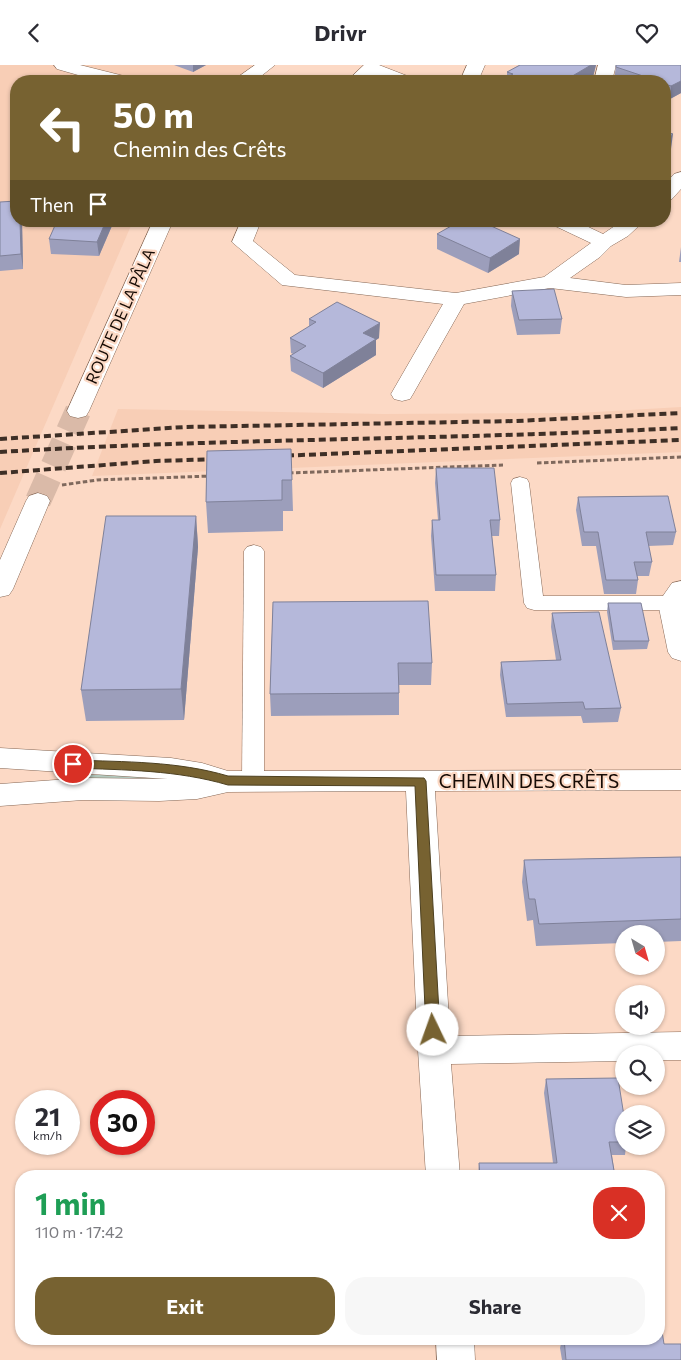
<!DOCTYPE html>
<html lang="en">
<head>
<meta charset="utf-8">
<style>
	:root { --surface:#fff; --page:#f7f7f7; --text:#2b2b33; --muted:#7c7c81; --accent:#776231 }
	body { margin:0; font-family:Commissioner,sans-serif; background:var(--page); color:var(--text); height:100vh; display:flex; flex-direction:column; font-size:19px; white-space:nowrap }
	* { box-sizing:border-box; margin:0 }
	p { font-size:16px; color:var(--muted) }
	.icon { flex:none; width:28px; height:28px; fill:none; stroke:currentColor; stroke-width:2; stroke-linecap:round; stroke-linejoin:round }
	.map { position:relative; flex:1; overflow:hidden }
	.side { position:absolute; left:15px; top:1105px; width:650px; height:175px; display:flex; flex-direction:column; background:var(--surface); border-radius:20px; box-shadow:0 1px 4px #0004 }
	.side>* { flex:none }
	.banner { position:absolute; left:10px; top:10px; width:661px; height:152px; border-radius:20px; box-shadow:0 1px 4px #0004; background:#776231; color:#fff; overflow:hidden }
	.needle { width:32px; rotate:143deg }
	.buttons { position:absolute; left:615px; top:860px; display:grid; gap:10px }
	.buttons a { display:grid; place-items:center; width:50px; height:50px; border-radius:50%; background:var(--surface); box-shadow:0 1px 4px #0004; font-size:25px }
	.speed { position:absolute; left:15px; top:1025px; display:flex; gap:10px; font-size:25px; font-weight:700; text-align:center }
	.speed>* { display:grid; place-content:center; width:65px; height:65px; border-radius:50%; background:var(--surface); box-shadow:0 1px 4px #0004; line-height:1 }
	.speed small { font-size:12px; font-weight:400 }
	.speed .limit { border:8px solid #d22; background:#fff; color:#111 }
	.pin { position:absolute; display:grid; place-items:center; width:42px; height:42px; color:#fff; margin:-21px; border:2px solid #fff; border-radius:50%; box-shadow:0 1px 5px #0007 }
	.me { position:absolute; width:55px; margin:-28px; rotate:357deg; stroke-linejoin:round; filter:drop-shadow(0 0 4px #0008) }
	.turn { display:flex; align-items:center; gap:18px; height:105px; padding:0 20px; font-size:22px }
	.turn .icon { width:65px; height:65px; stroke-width:2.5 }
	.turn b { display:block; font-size:35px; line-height:42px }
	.then { display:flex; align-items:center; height:48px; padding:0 20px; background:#0003; gap:10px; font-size:19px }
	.round { display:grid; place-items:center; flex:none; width:52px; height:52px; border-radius:20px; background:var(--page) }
	.overview { display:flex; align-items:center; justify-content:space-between; height:85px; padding:0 20px }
	h1 { font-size:30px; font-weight:700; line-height:38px; color:#1e9e55 }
	.cta { display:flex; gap:10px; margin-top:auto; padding:10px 20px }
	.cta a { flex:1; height:58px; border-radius:20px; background:var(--accent); color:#fff; font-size:20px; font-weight:700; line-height:58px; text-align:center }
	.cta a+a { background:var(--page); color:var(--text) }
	header { display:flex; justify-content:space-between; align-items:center; height:65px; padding:0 20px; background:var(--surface); font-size:22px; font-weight:700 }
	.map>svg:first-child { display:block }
</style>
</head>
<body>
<header><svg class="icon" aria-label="back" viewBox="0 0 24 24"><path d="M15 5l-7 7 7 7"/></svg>Drivr<svg class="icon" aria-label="heart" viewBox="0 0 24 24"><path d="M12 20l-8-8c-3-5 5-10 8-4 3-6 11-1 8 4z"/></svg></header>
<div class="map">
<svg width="681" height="1295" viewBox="0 0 681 1295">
	<rect width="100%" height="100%" fill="#fcd9c5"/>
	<g fill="#f8ceb6">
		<path d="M0 0H253L235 16H16V156H133L0 464Z"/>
		<path d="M681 342V387L92 411 118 344 383 349 578 348Z"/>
	</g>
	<path fill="#b3c8bd" d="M65 709 205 712 209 715 64 716Z"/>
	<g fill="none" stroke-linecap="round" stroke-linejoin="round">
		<path stroke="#dabaa8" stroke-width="26" stroke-dasharray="26 12" stroke-linecap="butt" d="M38 436 78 346"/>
		<defs>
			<g id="service">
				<path d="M520 412 527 414 529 418 543 531H671L678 533 681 538 678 543 671 545H534L527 543 524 538 511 418 513 414Z"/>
				<path d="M254 480 261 482 264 486V715L261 721 253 723 245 721 242 715 244 486 247 482Z"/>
			</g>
			<g id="minor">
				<path d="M54 0H80L128 12 131 16H99L57 4Z"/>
				<path d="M364 0H379L410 12 413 16H389L373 10 366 16H347Z"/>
				<path d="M467 0H485L478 16H460Z"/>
				<path d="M598 0H616L612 16H594Z"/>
				<path d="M681 107V124L672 134 665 136V119L674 109Z"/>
				<path d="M241 156H261L253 176 295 210 456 228 544 212 591 178 553 160 550 156H576L603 169 622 156H644L628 171 611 181 600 192 570 213 626 220 681 218V230L626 232 550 223 464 239 413 329 410 334 402 336 394 334 391 329 443 239 282 220 232 177Z"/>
				<path d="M681 516V596L672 593 668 587 658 538 672 518Z"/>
				<path d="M0 683 171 693 202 698 228 706 681 705V725L435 726 450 971 681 967V995H656V989H624V996L451 999 460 1111H426L418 985 406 726 228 727 197 734 159 736 83 735 0 741V719L83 713 168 714 0 703Z"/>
				<path d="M436 1274H474L475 1295H437Z"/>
			</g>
			<g id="tertiary">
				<path d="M255 0H275L255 16H235L238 12Z"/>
				<path d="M153 156H173L89 346 86 351 78 353 70 351 67 346Z"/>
				<path d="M38 428 47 431 50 436 13 524 9 530 0 532V495L26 436 29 431Z"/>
			</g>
		</defs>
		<use href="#service" stroke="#866856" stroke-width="1"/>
		<use href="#minor" stroke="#866856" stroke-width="1"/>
		<use href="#tertiary" stroke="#866856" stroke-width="1"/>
		<g stroke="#7f695d" stroke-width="3" stroke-dasharray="4.5 2.5" stroke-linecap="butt">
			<path d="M537 398 681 392"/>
			<path d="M289 408 503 400"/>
			<path d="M62 420 97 415 211 411"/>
		</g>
		<use href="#service" fill="#fff" fill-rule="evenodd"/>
		<use href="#minor" fill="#fff" fill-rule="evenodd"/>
		<use href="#tertiary" fill="#fff" fill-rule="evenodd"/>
		<g stroke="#3e2f26" stroke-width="4" stroke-dasharray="7 4" stroke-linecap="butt">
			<path d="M0 374 185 362 516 356 681 348"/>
			<path d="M0 387C227 373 454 375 681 363"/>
			<path d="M276 391 681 375"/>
			<path d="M0 408 156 396 221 394"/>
		</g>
	</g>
	<g fill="#9c9ebb">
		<path d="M174 0H206L193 7Z"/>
		<path d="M520 0H596L593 12 585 16H500L507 12V7Z"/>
		<path d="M616 0H681V28L670 34 665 33V16H614Z"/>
		<path d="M0 137 16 156H22L23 204 0 206Z"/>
		<path d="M114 156 99 191 51 189 49 174Z"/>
		<path d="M437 169 519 189 488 208 437 184Z"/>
		<path d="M681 182V197H679Z"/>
		<path d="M512 226 562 254 560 269 517 270 511 241Z"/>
		<path d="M309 254 379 273 376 275V290L323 323 291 306 290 291 293 289 291 288 290 273 309 262Z"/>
		<path d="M207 386 292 415 293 446H283V466L208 468 206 437Z"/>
		<path d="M436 403 500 455 499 471H492L496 510 495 526H435L431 471 432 455H438L435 418Z"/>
		<path d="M578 432 676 467 673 480 648 481 652 497 649 511H637L638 515 636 529H604L596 481H582L576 445Z"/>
		<path d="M196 451 198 482 184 655 86 656 81 625Z"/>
		<path d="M273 537 432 598 431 620H399V650L271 651 270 629Z"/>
		<path d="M608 538 649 576 647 584 613 585 607 547Z"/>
		<path d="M552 548 621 643 618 657 583 658 581 651 506 652 500 610 501 597 556 595 551 562Z"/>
		<path d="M681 792V876L656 877V869H624V878L536 881 533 855 527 856 522 817 524 795Z"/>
		<path d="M546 1014 624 1051V1081H626L625 1090H612L615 1111H478L479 1098H553L544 1028Z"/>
		<path d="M562 1274H659L681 1295H562L560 1283Z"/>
	</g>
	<g fill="#7f8199">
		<path d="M193 0H206L193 7Z"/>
		<path d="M591 0H596L593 12 585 16H564Z"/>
		<path d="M681 16V28L670 34 671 21Z"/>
		<path d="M673 69 671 84 665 88V75Z"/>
		<path d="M20 156H22L23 204 21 189Z"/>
		<path d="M106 156H114L99 191 97 177Z"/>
		<path d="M520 174 519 189 488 208 490 193Z"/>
		<path d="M380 258 379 273 376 275V290L323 323V308L363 268Z"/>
		<path d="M196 451 198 482 184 655 181 624Z"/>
	</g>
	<g fill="#b5b8da" stroke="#7f8199">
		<path d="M520 0H591L564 16H500L513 9 507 7Z"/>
		<path d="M616 0H681V16L671 21 665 19V16H658L616 2Z"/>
		<path d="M665 67 673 69 665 75Z"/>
		<path d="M16 136V156H20L21 189 0 191V137Z"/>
		<path d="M57 156H106L97 177 49 174Z"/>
		<path d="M460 156H480L520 174 490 193 437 169Z"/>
		<path d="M554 224 562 254 519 255 512 226Z"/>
		<path d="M337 237 380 258 363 268 376 274 323 308 290 291 306 281 290 273 316 257 309 254Z"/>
		<path d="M291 384 292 415H282V435L206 437 207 386Z"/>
		<path d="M436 403H494L500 455H490L496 510H436L432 455H440Z"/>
		<path d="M668 431 676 467H646L652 497H634L638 515H606L598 467H584L578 432Z"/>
		<path d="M106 451H196L181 624 81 625Z"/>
		<path d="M428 536 432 598H398L399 628 270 629 273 537Z"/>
		<path d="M608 538H641L649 576H614Z"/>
		<path d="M599 547 621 643 585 644 583 637 507 639 501 597 561 595 552 548Z"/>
		<path d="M681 792V854L539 859 535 834H529L524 795Z"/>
		<path d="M618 1013 624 1051V1077H609L615 1111H480L479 1098H557L546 1014Z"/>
		<path d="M662 1266 664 1279H681V1295H566L564 1274H659V1267Z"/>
	</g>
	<path fill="#776231" stroke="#4d4020" d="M73 695C125 697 177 696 228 711L424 713 426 716 440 965 438 969 433 970 428 969 426 965 415 721 228 720C177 705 125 705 73 703L67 699Z"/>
	<g text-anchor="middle" stroke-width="4.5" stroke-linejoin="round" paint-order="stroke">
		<g font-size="16" fill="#160b05" stroke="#fcd9c5">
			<text transform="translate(120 251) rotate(-66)" y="6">ROUTE DE LA PÂLA</text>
		</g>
		<g font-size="19" fill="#160b05" stroke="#fcd9c5">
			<text x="529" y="723">CHEMIN DES CRÊTS</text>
		</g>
	</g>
</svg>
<div class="buttons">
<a><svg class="needle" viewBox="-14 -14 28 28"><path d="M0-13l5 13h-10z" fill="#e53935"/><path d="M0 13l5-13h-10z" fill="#7c7c81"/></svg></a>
<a><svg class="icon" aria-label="sound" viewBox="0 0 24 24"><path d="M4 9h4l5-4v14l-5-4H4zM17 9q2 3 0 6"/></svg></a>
<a><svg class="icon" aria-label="search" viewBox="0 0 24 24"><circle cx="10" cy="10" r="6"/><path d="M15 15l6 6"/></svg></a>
<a><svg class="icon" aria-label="layers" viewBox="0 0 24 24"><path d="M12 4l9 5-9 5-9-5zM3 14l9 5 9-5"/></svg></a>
</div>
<div class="speed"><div>21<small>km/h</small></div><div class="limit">30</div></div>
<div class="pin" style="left:73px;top:699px;background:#d93025"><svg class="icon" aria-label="arrive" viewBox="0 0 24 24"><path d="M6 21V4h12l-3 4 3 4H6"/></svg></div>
<svg class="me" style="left:433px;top:965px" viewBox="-20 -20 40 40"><circle r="19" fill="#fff"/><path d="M0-13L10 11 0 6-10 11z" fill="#776231"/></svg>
<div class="banner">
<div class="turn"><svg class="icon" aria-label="left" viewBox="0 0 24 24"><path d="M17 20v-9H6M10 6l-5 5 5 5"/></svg><div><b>50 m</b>Chemin des Crêts</div></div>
<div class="then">Then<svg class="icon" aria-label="arrive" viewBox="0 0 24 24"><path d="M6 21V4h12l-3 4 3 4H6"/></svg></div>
</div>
<section class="side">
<div class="overview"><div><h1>1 min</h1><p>110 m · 17:42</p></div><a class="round" style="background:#d93025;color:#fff"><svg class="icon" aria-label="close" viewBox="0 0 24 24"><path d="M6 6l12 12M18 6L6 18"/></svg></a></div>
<div class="cta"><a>Exit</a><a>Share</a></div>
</section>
</div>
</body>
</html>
